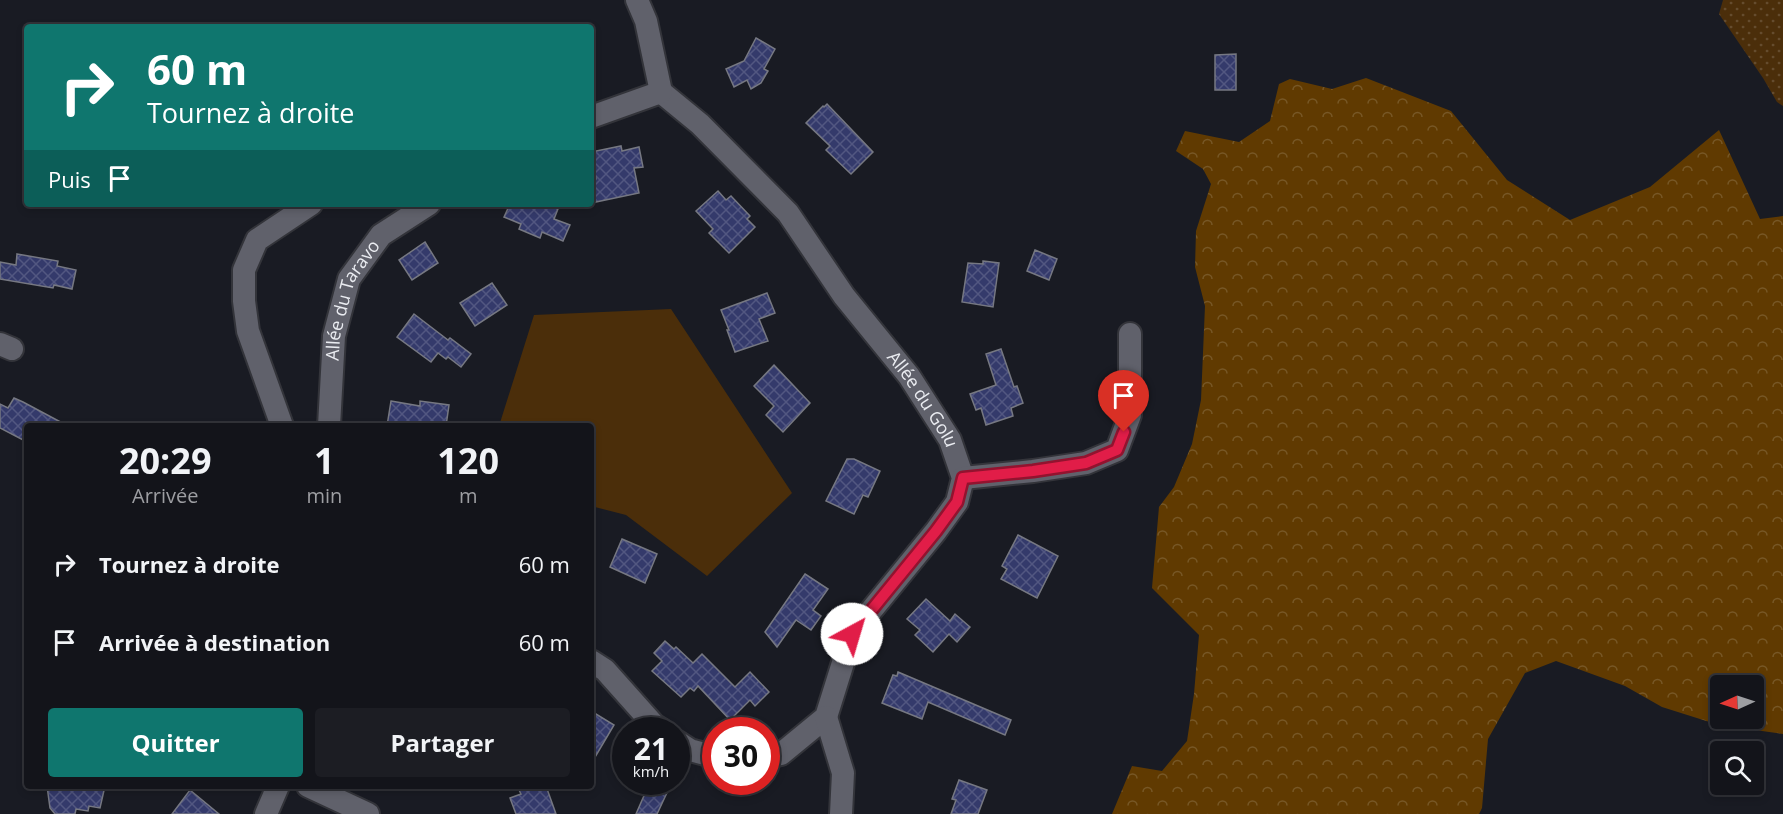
<!DOCTYPE html>
<html lang="fr">
<head>
<meta charset="utf-8">
<style>
	:root { --surface:#13141a; --page:#1c1d23; --text:#f1f3f6; --muted:#9d9ea2; --line:#323339; --accent:#0f766e }
	body { margin:0; font-family:"Open Sans",sans-serif; background:var(--page); color:var(--text); height:100vh; display:flex; flex-direction:column; font-size:22px; white-space:nowrap }
	* { box-sizing:border-box; margin:0 }
	p { font-size:20px; color:var(--muted) }
	.icon { flex:none; width:33px; height:33px; fill:none; stroke:currentColor; stroke-width:2; stroke-linecap:round; stroke-linejoin:round }
	.map { position:relative; flex:1; overflow:hidden }
	.details { position:absolute; left:24px; top:423px; width:570px; height:366px; display:flex; flex-direction:column; background:var(--surface); border-radius:6px; box-shadow:0 3px 9px #0003,0 0 0 2px var(--line) }
	.details>* { flex:none }
	.hud { position:absolute; left:24px; top:24px; width:570px; height:183px; border-radius:6px; box-shadow:0 3px 9px #0003,0 0 0 2px var(--line); background:#0f766e; color:#fff; overflow:hidden }
	.needle { width:39px; rotate:267deg }
	.tools { position:absolute; left:1710px; top:675px; display:grid; gap:12px }
	.tools a { display:grid; place-items:center; width:54px; height:54px; border-radius:6px; background:var(--surface); box-shadow:0 3px 9px #0003,0 0 0 2px var(--line); font-size:30px }
	.speed { position:absolute; left:612px; top:717px; display:flex; gap:12px; font-size:30px; font-weight:700; text-align:center }
	.speed>* { display:grid; place-content:center; width:78px; height:78px; border-radius:50%; background:var(--surface); box-shadow:0 3px 9px #0003,0 0 0 2px var(--line); line-height:1 }
	.speed small { font-size:15px; font-weight:400 }
	.speed .limit { border:9px solid #d22; background:#fff; color:#111 }
	.pin { position:absolute; display:grid; place-items:center; width:51px; height:51px; color:#fff; margin:-62px -26px; border-radius:50% 50% 50% 0; rotate:-45deg; box-shadow:0 0 6px #0007 }
	.pin .icon { rotate:45deg }
	.me { position:absolute; width:66px; margin:-33px; rotate:39deg; stroke-linejoin:round; filter:drop-shadow(0 0 4px #0008) }
	.turn { display:flex; align-items:center; gap:21px; height:126px; padding:0 24px; font-size:27px }
	.turn .icon { width:78px; height:78px; stroke-width:2.5 }
	.turn b { display:block; font-size:42px; line-height:51px }
	.then { display:flex; align-items:center; height:57px; padding:0 24px; background:#0003; gap:12px; font-size:22px }
	.eta { display:flex; justify-content:space-evenly; align-items:center; height:102px; text-align:center }
	.eta b { font-size:36px; font-weight:700; line-height:42px }
	.action { display:flex; gap:12px; margin-top:auto; padding:12px 24px }
	.action a { flex:1; height:69px; border-radius:6px; background:var(--accent); color:#fff; font-size:24px; font-weight:700; line-height:69px; text-align:center }
	.action a+a { background:var(--page); color:var(--text) }
	ul { padding:0; list-style:none }
	li { display:flex; align-items:center; gap:18px; height:78px; padding:0 24px }
	li div { flex:1 }
	li b { display:block; font-size:22px }
	li em { font-style:normal }
	.map>svg:first-child { display:block }
</style>
</head>
<body>
<div class="map">
<svg width="1783" height="814" viewBox="0 0 1783 814">
	<defs>
		<pattern id="grass-dots" width="8" height="8" patternUnits="userSpaceOnUse" patternTransform="scale(1.5)"><rect width="8" height="8" fill="#4b2e0a"/><path d="M2 2h.1M6 6h.1" fill="none" stroke="#654c2e" stroke-width="1.8" stroke-linecap="round"/></pattern>
		<pattern id="forest-crowns" width="20" height="18" patternUnits="userSpaceOnUse" patternTransform="scale(1.5)"><rect width="20" height="18" fill="#603a01"/><path d="M2 6a3 3 0 1 1 6 0M12 15a3 3 0 1 1 6 0" fill="none" stroke="#775726"/></pattern>
		<pattern id="building-cross-hatch" width="8" height="8" patternUnits="userSpaceOnUse" patternTransform="scale(1.5)"><rect width="8" height="8" fill="#343a6b"/><path d="M0 0l8 8M0 8l8-8" fill="none" stroke="#525781"/></pattern>
	</defs>
	<rect width="100%" height="100%" fill="#191b23"/>
	<path fill="url(#grass-dots)" d="M1723 0H1783V106L1777 102 1763 78 1719 14Z"/>
	<path fill="url(#forest-crowns)" fill-rule="evenodd" d="M1366 78 1451 111 1507 180 1570 220 1650 187 1719 130 1760 219 1783 216V734L1719 725 1662 707 1625 686 1556 661 1525 673 1488 739 1482 808 1479 814H1112L1132 766 1162 771 1187 741 1194 694 1199 635 1152 588 1159 507 1174 487 1192 444 1201 400 1205 306 1195 267 1196 231 1211 184 1203 169 1176 151 1185 131 1239 142 1270 121 1279 84 1290 79 1332 89ZM1720 686H1754V718H1720Z"/>
	<path fill="#4b2e0a" d="M671 309 792 493 707 576 626 515 591 506V426H499L534 315Z"/>
	<g fill="url(#building-cross-hatch)" stroke="#767882" stroke-width="1.5">
		<path d="M756 38 775 49 764 69 768 71 761 83 751 89 747 80 734 87 726 69 744 61Z"/>
		<path d="M1236 54V90H1215V55Z"/>
		<path d="M827 104 873 152 851 174 826 150 830 146 806 123 823 106 824 107Z"/>
		<path d="M621 146 622 151 639 147 643 167 634 168 639 193 591 203V180L596 179 591 152Z"/>
		<path d="M718 191 726 200 731 196 750 216 747 219 755 227 729 253 709 233 713 229 696 211Z"/>
		<path d="M510 204H546L558 209 554 219 570 225 563 241 542 232 540 238 519 229 521 224 504 217Z"/>
		<path d="M425 242 438 263 412 280 399 260Z"/>
		<path d="M1035 250 1057 259 1049 280 1027 271Z"/>
		<path d="M17 254 58 261 57 266 76 270 72 289 54 285 53 288 0 279V262L16 265Z"/>
		<path d="M983 261 999 263 993 307 962 302 968 263 983 264Z"/>
		<path d="M492 283 507 305 475 326 460 303Z"/>
		<path d="M767 293 775 313 759 319 768 341 735 352 727 330H729L721 310Z"/>
		<path d="M414 314 448 340 450 338 471 354 461 367 448 357 446 359 438 353 431 362 397 337Z"/>
		<path d="M1001 349 1014 387 1017 386 1023 403 1011 408 1013 416 986 425 981 408 976 410 970 394 996 385 986 354Z"/>
		<path d="M774 365 810 403 783 432 766 415 774 406 754 386Z"/>
		<path d="M14 398 23 402 68 426H27V442L0 428V404L8 408Z"/>
		<path d="M391 401 420 406V401L449 405 446 426H387Z"/>
		<path d="M847 459H854L880 471 868 497 863 495 854 514 826 501Z"/>
		<path d="M1018 535 1058 556 1037 598 1001 579 1007 569 1002 566Z"/>
		<path d="M622 539 657 554 645 583 610 567Z"/>
		<path d="M805 574 828 589 813 610 821 616 811 630 796 620 777 647 765 632Z"/>
		<path d="M926 599 950 621 955 614 970 627 957 642 949 634 933 652 915 635 920 630 907 619Z"/>
		<path d="M665 641 674 649 676 647 693 663 702 654 735 687 750 672 769 692 755 706 750 700 730 720 698 686 694 691 690 688 681 697 652 671 662 661 654 653Z"/>
		<path d="M898 672 1011 720 1005 735 928 702 922 719 882 703 893 675 897 676Z"/>
		<path d="M591 711 614 725 591 764Z"/>
		<path d="M959 780 987 790 978 814H951L956 800 952 799Z"/>
		<path d="M650 782H672L657 814H636Z"/>
		<path d="M47 786H105L100 808 89 806 88 811 76 809 75 814H55L50 808Z"/>
		<path d="M530 786H546L556 814H516L510 798 521 794 519 790Z"/>
		<path d="M190 790 219 814H172Z"/>
	</g>
	<g fill="none" stroke-linecap="round" stroke-linejoin="round">
		<defs>
			<g id="street">
				<path id="s1" d="M661 92 700 124 788 213 844 296 909 376 950 440 963 478 957 502 936 531 852 634 826 717 781 754 766 757"/>
				<path d="M591 117 661 92 646 21 637 0"/>
				<path d="M0 344 12 349"/>
				<path d="M282 426 248 331 244 301V270L257 240 311 204"/>
				<path id="s2" d="M329 426 334 336 349 279 381 235 429 204"/>
				<path d="M963 478 1033 471 1086 463 1117 450 1130 415V334"/>
				<path d="M591 661 605 670 654 725 662 730"/>
				<path d="M826 717 843 773 841 814"/>
				<path d="M676 741 690 750 716 757"/>
				<path d="M308 786 368 814"/>
				<path d="M266 814 278 786"/>
			</g>
		</defs>
		<use href="#street" stroke="#33343a" stroke-width="26"/>
		<use href="#street" stroke="#60616b" stroke-width="22"/>
	</g>
	<g fill="none" stroke-linecap="round" stroke-linejoin="round">
		<defs>
			<path id="route" d="M852 634 936 531 957 502 963 478 1033 471 1086 463 1117 450 1124 432"/>
		</defs>
		<use href="#route" stroke="#92132f" stroke-width="15"/>
		<use href="#route" stroke="#e11d48" stroke-width="10"/>
	</g>
	<g text-anchor="middle" stroke-width="6" stroke-linejoin="round" paint-order="stroke">
		<g font-size="18" fill="#eaecf1" stroke="#191b23">
			<text dy="6" stroke="none"><textPath href="#s2" startOffset="130">Allée du Taravo</textPath></text>
			<text dy="6" stroke="none"><textPath href="#s1" startOffset="406">Allée du Golu</textPath></text>
		</g>
	</g>
</svg>
<div class="tools">
<a><svg class="needle" viewBox="-14 -14 28 28"><path d="M0-13l5 13h-10z" fill="#e53935"/><path d="M0 13l5-13h-10z" fill="#9d9ea2"/></svg></a>
<a><svg class="icon" aria-label="search" viewBox="0 0 24 24"><circle cx="10" cy="10" r="6"/><path d="M15 15l6 6"/></svg></a>
</div>
<div class="speed"><div>21<small>km/h</small></div><div class="limit">30</div></div>
<div class="pin" style="left:1124px;top:432px;background:#d93025"><svg class="icon" aria-label="arrive" viewBox="0 0 24 24"><path d="M6 21V4h12l-3 4 3 4H6"/></svg></div>
<svg class="me" style="left:852px;top:634px" viewBox="-20 -20 40 40"><circle r="19" fill="#fff"/><path d="M0-13L10 11 0 6-10 11z" fill="#e11d48"/></svg>
<div class="hud">
<div class="turn"><svg class="icon" aria-label="right" viewBox="0 0 24 24"><path d="M7 20v-9h11M14 6l5 5-5 5"/></svg><div><b>60 m</b>Tournez à droite</div></div>
<div class="then">Puis<svg class="icon" aria-label="arrive" viewBox="0 0 24 24"><path d="M6 21V4h12l-3 4 3 4H6"/></svg></div>
</div>
<section class="details">
<div class="eta">
<div><b>20:29</b><p>Arrivée</p></div>
<div><b>1</b><p>min</p></div>
<div><b>120</b><p>m</p></div>
</div>
<ul>
<li><svg class="icon" aria-label="right" viewBox="0 0 24 24"><path d="M7 20v-9h11M14 6l5 5-5 5"/></svg><div><b>Tournez à droite</b></div><em>60 m</em></li>
<li><svg class="icon" aria-label="arrive" viewBox="0 0 24 24"><path d="M6 21V4h12l-3 4 3 4H6"/></svg><div><b>Arrivée à destination</b></div><em>60 m</em></li>
</ul>
<div class="action"><a>Quitter</a><a>Partager</a></div>
</section>
</div>
</body>
</html>
